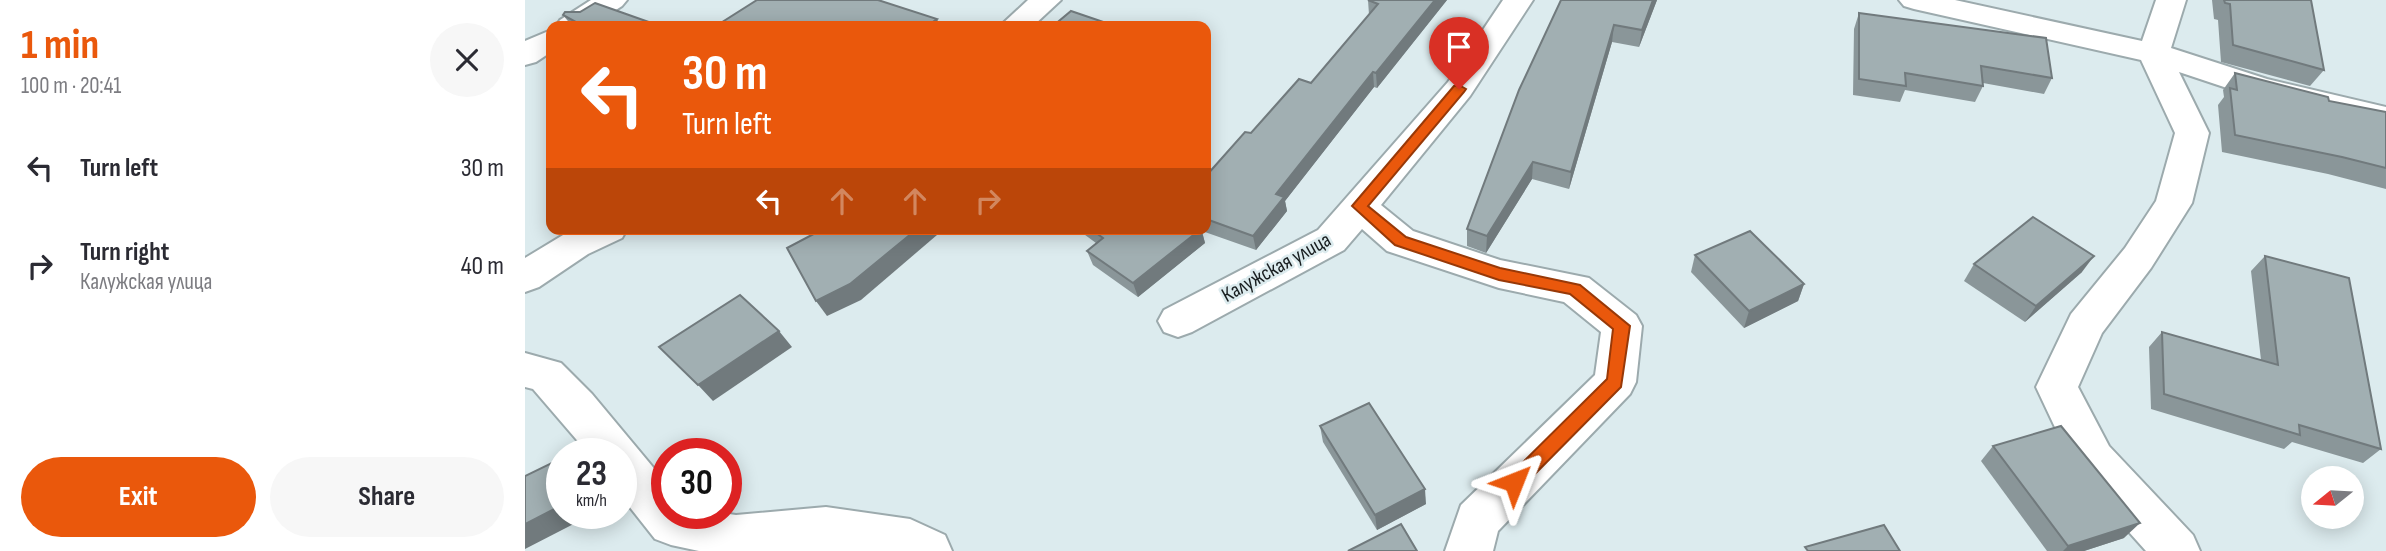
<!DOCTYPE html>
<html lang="en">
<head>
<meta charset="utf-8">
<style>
	:root { --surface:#fff; --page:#f7f7f7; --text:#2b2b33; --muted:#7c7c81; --accent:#ea580c }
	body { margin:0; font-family:"Sofia Sans Condensed",sans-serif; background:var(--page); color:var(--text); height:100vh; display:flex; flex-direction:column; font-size:26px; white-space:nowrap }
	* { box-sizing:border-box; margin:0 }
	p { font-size:23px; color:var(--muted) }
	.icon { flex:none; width:38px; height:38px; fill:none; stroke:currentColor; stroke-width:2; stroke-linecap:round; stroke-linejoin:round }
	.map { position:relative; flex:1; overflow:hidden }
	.sheet { display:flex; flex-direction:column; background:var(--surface); width:525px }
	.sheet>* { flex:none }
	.hud { position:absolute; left:21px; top:21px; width:665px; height:214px; border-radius:14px; box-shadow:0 4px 18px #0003; background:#ea580c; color:#fff; overflow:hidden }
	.needle { width:46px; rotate:252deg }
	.tools { position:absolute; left:1776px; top:466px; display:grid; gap:14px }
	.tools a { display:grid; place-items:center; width:63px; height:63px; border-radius:50%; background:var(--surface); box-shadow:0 4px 18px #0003; font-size:35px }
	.speed { position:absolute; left:21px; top:438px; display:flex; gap:14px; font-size:35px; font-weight:700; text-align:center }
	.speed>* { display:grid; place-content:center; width:91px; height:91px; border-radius:50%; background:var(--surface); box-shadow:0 4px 18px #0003; line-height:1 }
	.speed small { font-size:18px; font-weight:400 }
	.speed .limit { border:10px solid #d22; background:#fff; color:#111 }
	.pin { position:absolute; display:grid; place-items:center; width:60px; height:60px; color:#fff; margin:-72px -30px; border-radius:50% 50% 50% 0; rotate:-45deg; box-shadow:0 0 7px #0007 }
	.pin .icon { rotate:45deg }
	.me { position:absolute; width:77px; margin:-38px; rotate:45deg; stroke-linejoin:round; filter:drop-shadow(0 0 5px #0008) }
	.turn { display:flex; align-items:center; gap:24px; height:147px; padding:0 21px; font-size:32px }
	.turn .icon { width:91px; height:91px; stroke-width:2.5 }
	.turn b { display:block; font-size:49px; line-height:60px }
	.lanes { display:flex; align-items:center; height:66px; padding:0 21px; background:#0003; justify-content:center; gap:35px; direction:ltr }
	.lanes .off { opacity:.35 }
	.round { display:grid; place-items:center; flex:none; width:74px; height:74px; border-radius:37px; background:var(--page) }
	.overview { display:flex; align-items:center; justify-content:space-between; height:119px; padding:0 21px }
	h1 { font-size:42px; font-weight:700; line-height:52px; color:var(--accent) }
	.cta { display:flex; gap:14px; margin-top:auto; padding:14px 21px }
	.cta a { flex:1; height:80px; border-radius:42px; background:var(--accent); color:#fff; font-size:28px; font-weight:700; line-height:80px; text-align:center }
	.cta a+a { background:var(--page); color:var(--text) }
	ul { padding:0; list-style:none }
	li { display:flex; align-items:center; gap:21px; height:98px; padding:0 21px }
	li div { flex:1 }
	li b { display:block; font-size:26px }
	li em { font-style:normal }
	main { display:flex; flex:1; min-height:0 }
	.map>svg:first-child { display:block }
</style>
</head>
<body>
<main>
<section class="sheet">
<div class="overview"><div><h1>1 min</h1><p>100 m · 20:41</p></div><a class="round"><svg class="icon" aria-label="close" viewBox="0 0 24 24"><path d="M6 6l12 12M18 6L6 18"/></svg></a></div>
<ul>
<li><svg class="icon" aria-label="left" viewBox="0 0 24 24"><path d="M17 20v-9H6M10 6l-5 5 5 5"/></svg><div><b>Turn left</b></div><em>30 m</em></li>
<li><svg class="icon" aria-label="right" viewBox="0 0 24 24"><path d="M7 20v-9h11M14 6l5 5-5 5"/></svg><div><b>Turn right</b><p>Калужская улица</p></div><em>40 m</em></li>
</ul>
<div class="cta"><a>Exit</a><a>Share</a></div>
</section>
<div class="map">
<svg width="1861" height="551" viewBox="0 0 1861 551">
	<rect width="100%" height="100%" fill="#dcebee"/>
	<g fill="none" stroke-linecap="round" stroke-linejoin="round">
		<defs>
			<g id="minor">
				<path d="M66 0H102L97 6 66 26H31L35 20Z"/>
				<path d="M503 0H536L508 26H475Z"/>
				<path d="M978 0H1008L945 96 856 205 888 231 975 260 1064 278 1111 315 1117 326 1111 382 1105 394 973 531 968 551H920L936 505 1070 375 1076 332 1039 302 974 288 862 251 837 229 819 250 667 332 653 337 639 332 633 321 639 310 793 230 923 82Z"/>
				<path d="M1374 0H1430L1617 41 1631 0H1661L1646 48 1742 79 1861 107V129L1723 95 1654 72 1684 133 1667 203 1626 268 1577 333 1553 387 1584 446 1668 535 1675 551H1621L1552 474 1511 387 1546 314 1600 248 1631 201 1650 133 1616 60 1389 9 1379 6Z"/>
				<path d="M26 30V52L11 62 0 65V41Z"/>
				<path d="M48 229H102L97 238 63 254 14 287 0 292V258Z"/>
				<path d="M0 353 36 363 67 394 142 484V513H197L211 515 301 507 385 519 420 535 427 551H174L146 545 130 539 96 496V453H63L8 389 0 387Z"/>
			</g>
		</defs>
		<use href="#minor" stroke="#9caaad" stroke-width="4"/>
		<use href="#minor" fill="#fff" fill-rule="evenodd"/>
	</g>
	<g fill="#8a9699">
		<path d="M843 0H922L852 88 849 87 760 201 762 211 731 250 677 231 680 243 613 297 568 265 562 251 571 243 552 229H681V176L726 133 786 83 844 15Z"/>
		<path d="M1036 0H1132L1114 47 1087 42 1044 189 1007 179 961 253 942 246V229Z"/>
		<path d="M1687 0H1786L1799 70 1785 86 1696 62 1693 20 1689 19Z"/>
		<path d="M1334 13 1527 78 1519 94 1458 83V86L1450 102 1380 90 1375 102 1328 95 1329 29Z"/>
		<path d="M38 15 135 26H47Z"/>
		<path d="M1710 73 1804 101 1861 112V189L1803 174 1697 152 1693 105 1699 97 1698 90Z"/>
		<path d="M1170 255 1279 284 1273 301 1219 328 1166 272Z"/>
		<path d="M1740 256 1856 449 1838 463 1767 442 1759 449 1626 409 1624 347 1637 332 1736 360 1726 271Z"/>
		<path d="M1449 264 1557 272 1500 322 1439 281Z"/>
		<path d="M795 426 901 504 852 530 798 442Z"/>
		<path d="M1468 446 1599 538 1559 551H1522L1456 461Z"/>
	</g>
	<g fill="#717a7d">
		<path d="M910 0H922L852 88 851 73Z"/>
		<path d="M1128 0H1132L1114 47 1117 30Z"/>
		<path d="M412 19 415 26H402Z"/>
		<path d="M1089 25 1087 42 1044 189 1046 172Z"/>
		<path d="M848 72 849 87 760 201 762 211 731 250 728 236 751 194Z"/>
		<path d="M1008 162 1007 179 961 253 962 236Z"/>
		<path d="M392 229H419L336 300 302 316 291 301Z"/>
		<path d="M676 229 680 243 613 297 608 283Z"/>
		<path d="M1569 256 1557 272 1500 322 1511 306Z"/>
		<path d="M1279 284 1273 301 1219 328 1224 311Z"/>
		<path d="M254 331 267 347 188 401 173 385Z"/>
		<path d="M900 489 901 504 852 530 850 515Z"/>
		<path d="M37 505V513H70L0 549V524Z"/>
		<path d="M1615 523 1599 538 1559 551H1538L1543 546Z"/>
	</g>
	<g fill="#a1afb2" stroke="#717a7d" stroke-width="2">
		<path d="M232 0H353L412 19 402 26H191Z"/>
		<path d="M843 0H910L851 73 848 72 751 194 759 197 728 236 681 219V176L720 132 726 133 774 79 786 83 853 4Z"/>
		<path d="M1036 0H1128L1117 30 1089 25 1046 172 1008 162 962 236 942 229 994 90Z"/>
		<path d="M1699 0H1786L1799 70 1708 45 1705 4 1700 3Z"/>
		<path d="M70 3 135 26H58L38 15 40 12H55Z"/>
		<path d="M546 11 590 26H528Z"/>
		<path d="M1334 13 1521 38 1527 78 1456 66 1458 86 1380 73 1381 86 1334 79Z"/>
		<path d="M1710 73 1803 97 1804 101 1861 112V168L1817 157 1710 135 1705 88 1712 90Z"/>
		<path d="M1508 217 1569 256 1511 306 1449 264Z"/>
		<path d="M298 229H392L325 284 291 301 262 248Z"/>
		<path d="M566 229H676L608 283 562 251 578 238Z"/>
		<path d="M1225 231 1279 284 1224 311 1170 255Z"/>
		<path d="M1740 256 1824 278 1856 449 1774 425 1775 435 1639 394 1637 332 1753 365Z"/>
		<path d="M215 295 254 331 173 385 134 347Z"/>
		<path d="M844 403 900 489 850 515 795 426Z"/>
		<path d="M1536 426 1615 523 1543 546 1468 446Z"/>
		<path d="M60 447 62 453H47Z"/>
		<path d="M37 458V505L0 524V476Z"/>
		<path d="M876 524 892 551H823Z"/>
		<path d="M1359 525 1375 551H1283L1280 547Z"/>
	</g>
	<path fill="#ea580c" stroke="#983908" stroke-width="2" d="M934 85 941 89 939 92 843 206 881 237 975 268 1055 285 1105 326 1096 387 996 488 989 491 983 488 980 482 983 477 1082 379 1088 329 1045 294 974 280 870 245 827 206 929 86Z"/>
	<g text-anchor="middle" stroke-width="5" stroke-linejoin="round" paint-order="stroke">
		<g font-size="21" fill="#181d1f" stroke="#dcebee">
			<text transform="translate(751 267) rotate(-29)" y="7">Калужская улица</text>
		</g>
	</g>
</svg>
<div class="tools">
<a><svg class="needle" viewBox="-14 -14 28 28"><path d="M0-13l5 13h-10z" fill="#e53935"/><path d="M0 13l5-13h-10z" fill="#7c7c81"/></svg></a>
</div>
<div class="speed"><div>23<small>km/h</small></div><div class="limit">30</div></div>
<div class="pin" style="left:934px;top:89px;background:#d93025"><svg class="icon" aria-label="arrive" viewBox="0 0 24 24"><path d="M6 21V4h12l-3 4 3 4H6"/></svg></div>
<svg class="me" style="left:989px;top:482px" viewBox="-20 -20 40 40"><path d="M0-17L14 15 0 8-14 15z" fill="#ea580c" stroke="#fff" stroke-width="4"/></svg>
<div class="hud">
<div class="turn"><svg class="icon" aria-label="left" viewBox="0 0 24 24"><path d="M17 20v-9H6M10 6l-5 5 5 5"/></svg><div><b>30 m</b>Turn left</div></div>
<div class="lanes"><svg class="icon" aria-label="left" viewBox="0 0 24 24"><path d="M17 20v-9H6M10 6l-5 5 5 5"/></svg><svg class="icon off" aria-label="ahead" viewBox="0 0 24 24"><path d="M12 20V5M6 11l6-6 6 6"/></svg><svg class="icon off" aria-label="ahead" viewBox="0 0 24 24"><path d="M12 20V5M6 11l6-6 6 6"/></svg><svg class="icon off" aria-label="right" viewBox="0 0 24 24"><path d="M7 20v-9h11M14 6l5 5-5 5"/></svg></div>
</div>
</div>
</main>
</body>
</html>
